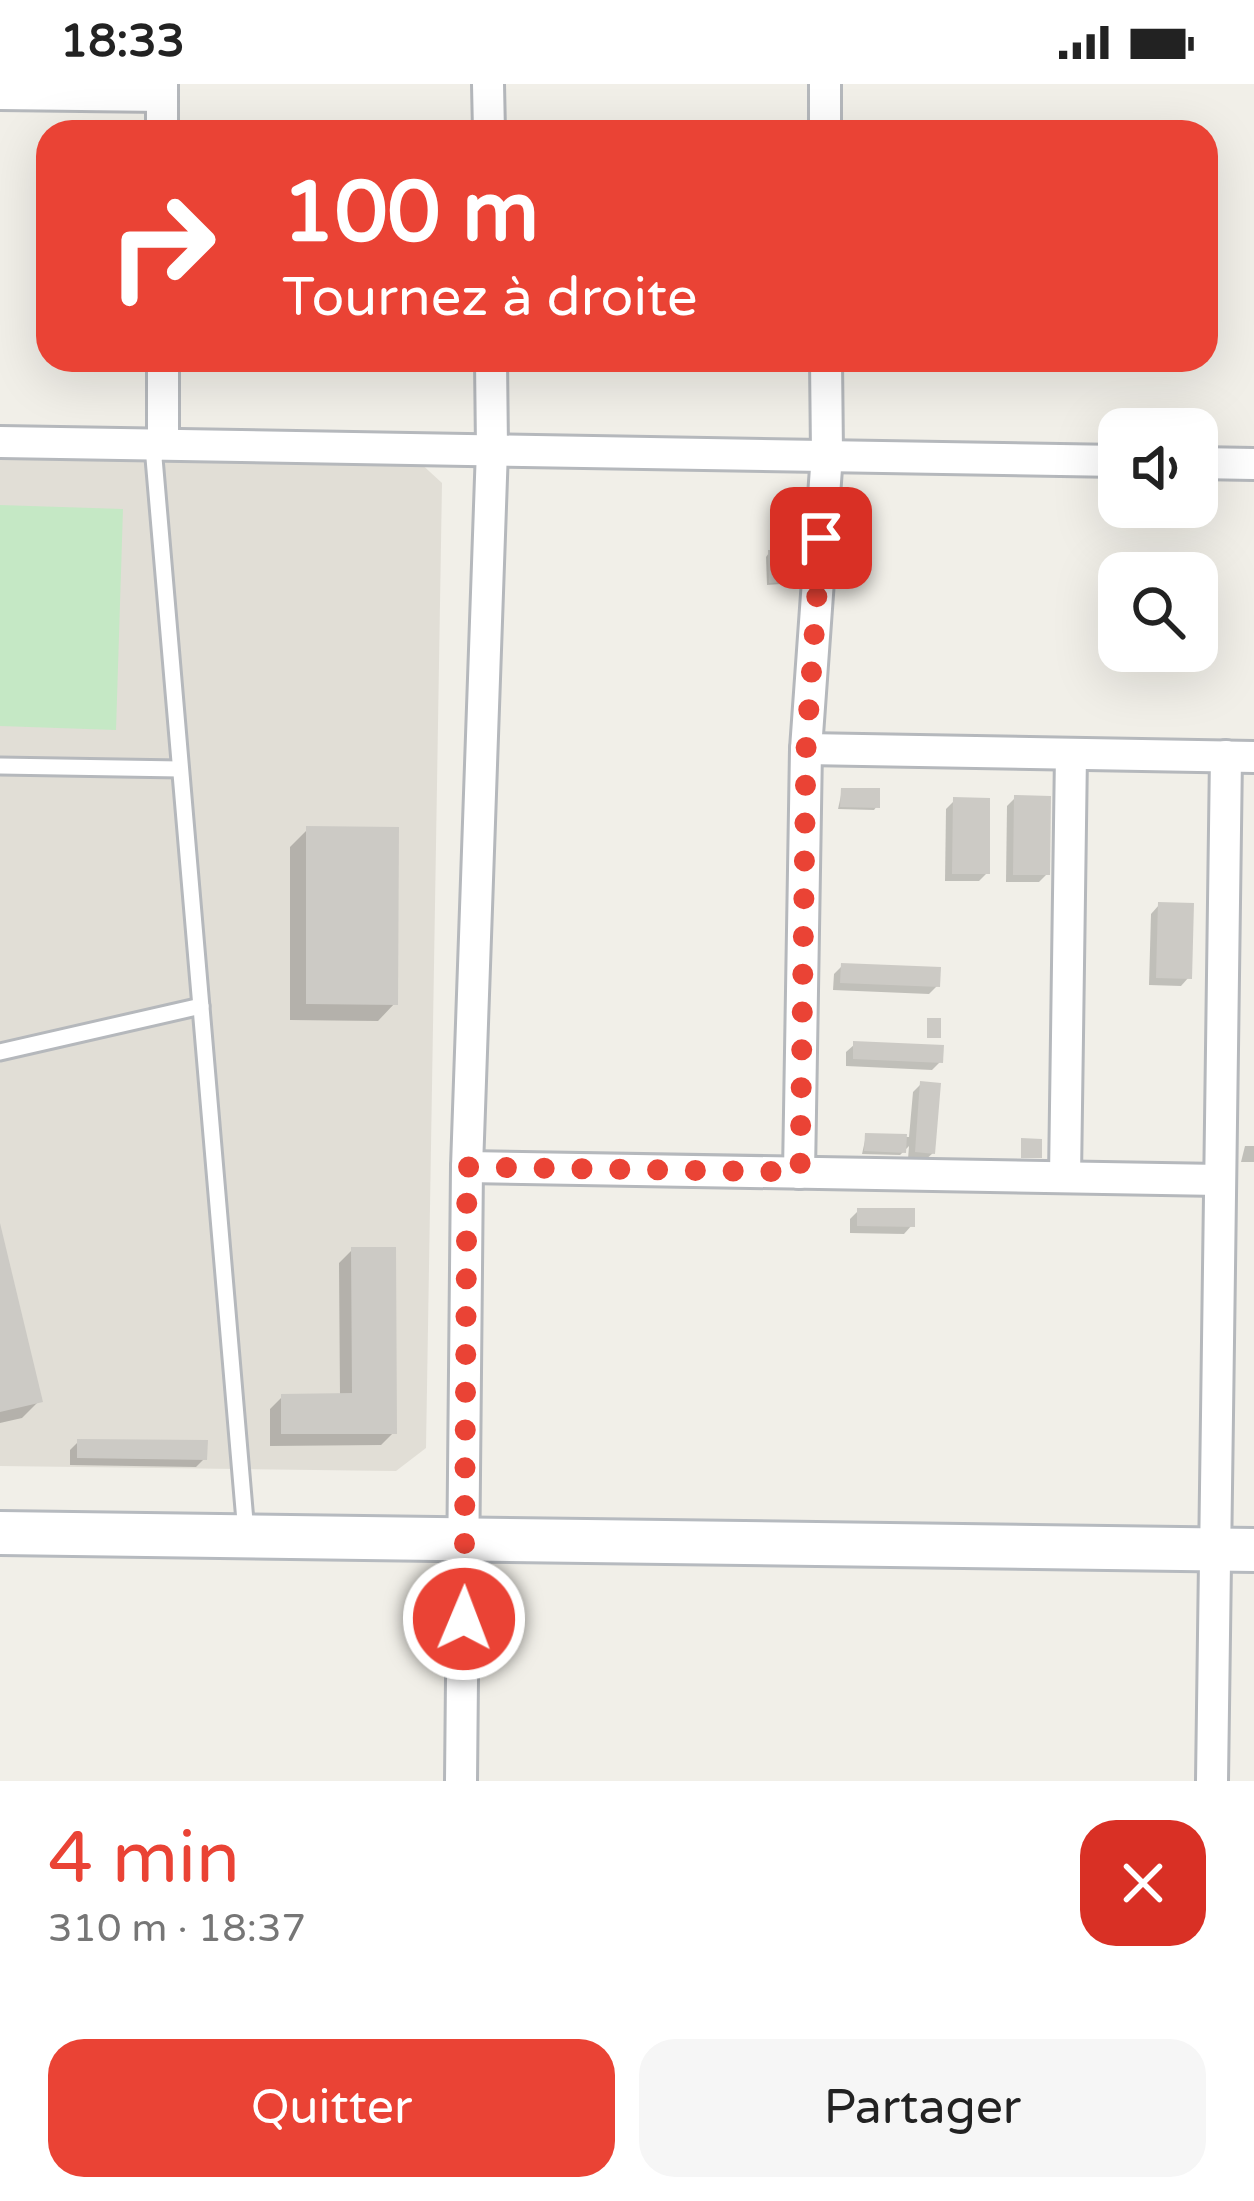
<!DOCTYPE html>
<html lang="fr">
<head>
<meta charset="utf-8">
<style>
	:root { --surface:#fff; --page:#f6f6f6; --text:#222; --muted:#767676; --accent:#ea4335 }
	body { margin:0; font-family:"Varela Round",sans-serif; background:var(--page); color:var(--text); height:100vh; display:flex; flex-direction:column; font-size:45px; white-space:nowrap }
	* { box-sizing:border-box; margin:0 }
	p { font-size:39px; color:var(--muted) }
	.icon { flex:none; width:66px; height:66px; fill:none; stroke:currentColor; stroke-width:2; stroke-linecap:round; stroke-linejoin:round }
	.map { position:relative; height:1697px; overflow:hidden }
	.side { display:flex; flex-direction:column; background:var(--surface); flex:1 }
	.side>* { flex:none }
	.guide { position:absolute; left:36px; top:36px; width:1182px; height:252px; border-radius:36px; box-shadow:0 12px 48px #0002; background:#ea4335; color:#fff; overflow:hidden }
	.fabs { position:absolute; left:1098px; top:324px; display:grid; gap:24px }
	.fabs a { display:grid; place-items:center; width:120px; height:120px; border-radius:24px; background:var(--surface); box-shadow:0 12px 48px #0002; font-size:60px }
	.pin { position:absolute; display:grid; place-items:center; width:102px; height:102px; color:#fff; margin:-51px; border-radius:24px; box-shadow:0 6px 18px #0006 }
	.me { position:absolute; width:132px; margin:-66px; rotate:1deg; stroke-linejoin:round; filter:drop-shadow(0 0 9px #0008) }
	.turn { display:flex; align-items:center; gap:42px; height:252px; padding:0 48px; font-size:54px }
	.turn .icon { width:156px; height:156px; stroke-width:2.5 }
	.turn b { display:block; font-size:84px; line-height:102px }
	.round { display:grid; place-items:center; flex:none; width:126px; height:126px; border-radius:36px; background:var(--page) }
	.head { display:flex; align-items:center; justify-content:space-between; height:204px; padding:0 48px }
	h1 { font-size:72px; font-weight:600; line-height:90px; color:var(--accent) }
	.primary-button { display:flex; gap:24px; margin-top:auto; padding:24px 48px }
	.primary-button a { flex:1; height:138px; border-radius:36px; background:var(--accent); color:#fff; font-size:48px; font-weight:600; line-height:138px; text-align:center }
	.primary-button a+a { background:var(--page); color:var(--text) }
	.status { display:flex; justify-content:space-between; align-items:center; height:84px; padding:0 60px; background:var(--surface); direction:ltr }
	.status svg { height:33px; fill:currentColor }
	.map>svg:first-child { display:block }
</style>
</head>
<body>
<div class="status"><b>18:33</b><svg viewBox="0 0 49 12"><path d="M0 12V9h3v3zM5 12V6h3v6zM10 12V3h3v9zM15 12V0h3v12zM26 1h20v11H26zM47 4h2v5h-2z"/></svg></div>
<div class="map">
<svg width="1254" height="1697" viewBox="0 0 1254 1697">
	<rect width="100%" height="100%" fill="#f1efe8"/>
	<path fill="#e1ded6" d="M0 372 417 376 442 399 426 1364 396 1387 0 1382Z"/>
	<path fill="#c5e8c5" d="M0 421 123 425 116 646 0 642Z"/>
	<g fill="#0003">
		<path d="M769 469 784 497 781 500 767 501 766 473Z"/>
		<path d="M842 707 877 722 874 726 838 725Z"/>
		<path d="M1015 714 1047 790 1039 798H1006L1007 722Z"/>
		<path d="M955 716 987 789 979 797H945L946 725Z"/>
		<path d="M308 745 395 919 378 937 290 936V763Z"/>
		<path d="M1159 821 1189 893 1181 902 1149 901 1151 830Z"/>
		<path d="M842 882 937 902 929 910 833 906 834 890Z"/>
		<path d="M855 960 940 978 932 986 846 982V968Z"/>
		<path d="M921 1000 933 1069 924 1077 908 1075 909 1062 900 1071 862 1070 866 1052 909 1053 913 1008Z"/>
		<path d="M1245 1062H1254V1078H1241Z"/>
		<path d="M858 1127 912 1141 904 1150 850 1149V1135Z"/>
		<path d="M0 1144 39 1317 22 1334 0 1339Z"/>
		<path d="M352 1166 394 1348 381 1361 270 1362V1325L282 1313 340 1312 339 1179Z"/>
		<path d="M78 1358 204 1375 196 1383 70 1381V1366Z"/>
	</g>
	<g fill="#cccac5">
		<path d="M768 466H786L787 498 769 499Z"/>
		<path d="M841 704H880V724L840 723Z"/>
		<path d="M1014 711 1051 712 1050 791H1013Z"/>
		<path d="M953 713 990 714V790H952Z"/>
		<path d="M306 742 399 743 398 921 306 920Z"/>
		<path d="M1158 818 1194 819 1192 895 1156 894Z"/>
		<path d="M841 879 941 883 940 903 840 899Z"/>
		<rect x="927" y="934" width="14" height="20"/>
		<path d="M853 957 944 961 943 979 853 975Z"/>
		<path d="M920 997 941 999 935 1070 915 1068Z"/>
		<path d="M865 1049 907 1050 906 1069 864 1067Z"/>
		<path d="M1021 1054 1042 1055V1074H1021Z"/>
		<path d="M857 1124H915V1143L857 1142Z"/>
		<path d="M0 1139 43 1318 0 1328Z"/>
		<path d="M351 1163H396L397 1350H281V1310L352 1309Z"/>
		<path d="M77 1355 208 1356 207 1376 77 1374Z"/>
	</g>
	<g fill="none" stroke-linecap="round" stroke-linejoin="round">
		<defs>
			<g id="lane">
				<path d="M163 360 154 374 246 1449"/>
				<path d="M0 682 180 685"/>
				<path d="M0 968 201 922"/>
			</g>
			<g id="street">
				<path d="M162 0V48"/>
				<path d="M488 0 489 48"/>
				<path d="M825 0V48"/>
				<path d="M0 10 162 12"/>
				<path d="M163 276V360"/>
				<path d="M0 358 1119 377"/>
				<path d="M1197 379 1254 380"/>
				<path d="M806 665 1254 673"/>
				<path d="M467 1083 1220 1096"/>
				<path d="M799 1089 806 665 827 370 826 276"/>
				<path d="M1065 1093 1071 670"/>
				<path d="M461 1697 467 1083 492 365 491 276"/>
				<path d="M1212 1697 1226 672"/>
			</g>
			<path id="secondary" d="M0 1449 1254 1466"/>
		</defs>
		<use href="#lane" stroke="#b5b8bc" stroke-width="21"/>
		<use href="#street" stroke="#b5b8bc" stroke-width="36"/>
		<use href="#secondary" stroke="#b6babf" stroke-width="48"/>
		<use href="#lane" stroke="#fff" stroke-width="15"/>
		<use href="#street" stroke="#fff" stroke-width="30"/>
		<use href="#secondary" stroke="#fff" stroke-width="42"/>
	</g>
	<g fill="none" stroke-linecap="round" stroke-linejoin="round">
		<path stroke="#ea4335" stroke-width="21" stroke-dasharray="0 37.8" d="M464 1535 467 1083 800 1088 806 665 821 454"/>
	</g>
</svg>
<div class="fabs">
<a><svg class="icon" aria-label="sound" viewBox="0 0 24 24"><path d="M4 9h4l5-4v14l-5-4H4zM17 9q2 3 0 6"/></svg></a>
<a><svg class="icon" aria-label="search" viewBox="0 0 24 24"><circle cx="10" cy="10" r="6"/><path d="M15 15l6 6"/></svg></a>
</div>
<div class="pin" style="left:821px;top:454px;background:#d93025"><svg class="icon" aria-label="arrive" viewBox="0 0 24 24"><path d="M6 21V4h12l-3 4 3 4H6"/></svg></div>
<svg class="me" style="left:464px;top:1535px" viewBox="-20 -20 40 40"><circle r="17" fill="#ea4335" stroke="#fff" stroke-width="3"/><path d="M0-11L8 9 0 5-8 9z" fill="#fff"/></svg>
<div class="guide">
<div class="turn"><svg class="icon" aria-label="right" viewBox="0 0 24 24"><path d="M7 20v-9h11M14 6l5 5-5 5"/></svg><div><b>100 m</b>Tournez à droite</div></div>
</div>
</div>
<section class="side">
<div class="head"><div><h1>4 min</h1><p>310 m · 18:37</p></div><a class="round" style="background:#d93025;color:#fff"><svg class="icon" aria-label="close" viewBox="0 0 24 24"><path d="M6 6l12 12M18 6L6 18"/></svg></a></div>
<div class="primary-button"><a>Quitter</a><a>Partager</a></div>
</section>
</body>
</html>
